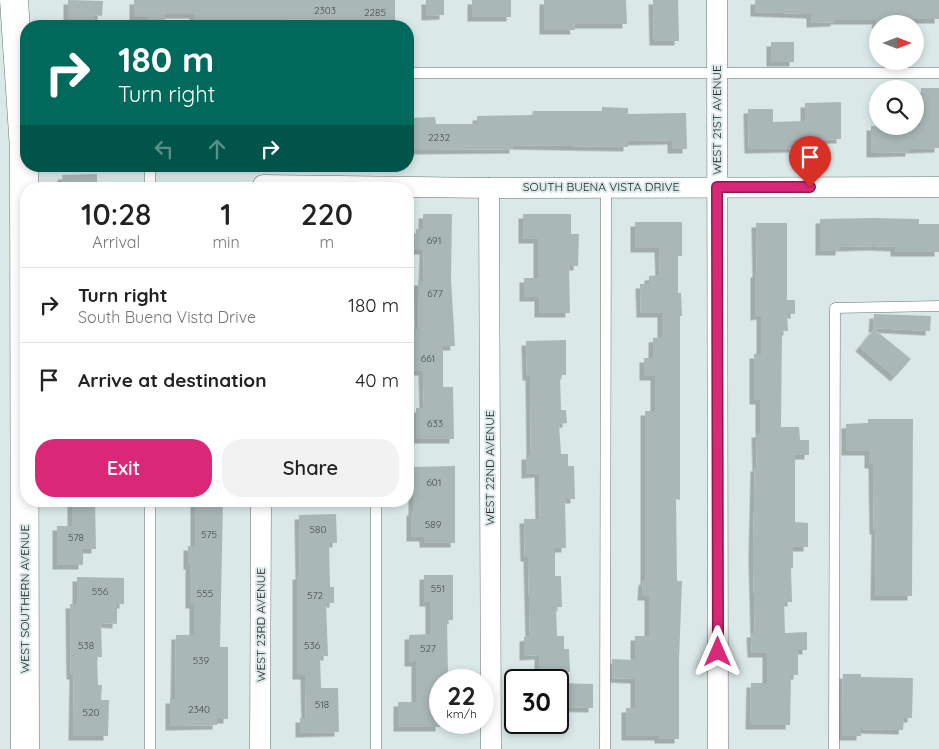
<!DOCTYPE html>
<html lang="en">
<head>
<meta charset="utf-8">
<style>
	:root { --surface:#fff; --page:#f2f2f2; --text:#222; --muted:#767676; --line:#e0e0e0; --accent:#db2777 }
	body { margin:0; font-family:Quicksand,sans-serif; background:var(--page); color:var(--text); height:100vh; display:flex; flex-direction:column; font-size:19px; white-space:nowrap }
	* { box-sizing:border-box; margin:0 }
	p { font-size:16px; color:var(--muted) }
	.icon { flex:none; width:28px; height:28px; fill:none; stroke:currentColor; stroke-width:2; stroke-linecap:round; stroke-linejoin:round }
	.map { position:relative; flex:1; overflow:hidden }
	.sheet { position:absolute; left:20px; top:182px; width:394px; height:325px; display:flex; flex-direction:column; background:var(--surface); border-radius:20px; box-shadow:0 2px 8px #0003 }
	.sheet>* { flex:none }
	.hud { position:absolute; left:20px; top:20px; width:394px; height:152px; border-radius:20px; box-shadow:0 2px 8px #0003; background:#00695c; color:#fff; overflow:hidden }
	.needle { width:32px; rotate:90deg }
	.tools { position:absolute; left:869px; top:15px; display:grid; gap:10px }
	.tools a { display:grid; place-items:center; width:55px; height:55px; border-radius:50%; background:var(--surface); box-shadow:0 2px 8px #0003; font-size:25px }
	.speed { position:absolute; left:429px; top:669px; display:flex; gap:10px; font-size:25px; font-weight:700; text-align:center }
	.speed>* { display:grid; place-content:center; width:65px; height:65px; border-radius:50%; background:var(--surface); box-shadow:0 2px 8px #0003; line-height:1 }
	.speed small { font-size:12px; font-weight:400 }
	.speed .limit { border:2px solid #111; border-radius:8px; background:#fff; color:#111 }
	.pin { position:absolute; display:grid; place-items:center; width:42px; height:42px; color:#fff; margin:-51px -21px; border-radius:50% 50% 50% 0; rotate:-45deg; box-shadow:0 0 5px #0007 }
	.pin .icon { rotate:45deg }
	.me { position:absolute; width:55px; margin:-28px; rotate:0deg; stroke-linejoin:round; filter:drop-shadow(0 0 4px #0008) }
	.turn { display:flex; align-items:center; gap:18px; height:105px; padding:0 15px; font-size:22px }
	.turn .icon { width:65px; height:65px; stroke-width:2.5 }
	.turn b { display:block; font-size:35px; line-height:42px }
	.lanes { display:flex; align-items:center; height:48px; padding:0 15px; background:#0003; justify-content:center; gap:25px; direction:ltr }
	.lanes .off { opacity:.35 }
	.eta { display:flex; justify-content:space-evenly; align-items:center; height:85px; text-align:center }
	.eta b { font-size:30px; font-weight:600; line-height:35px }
	.action { display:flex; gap:10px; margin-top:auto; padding:10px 15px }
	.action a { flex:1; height:58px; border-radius:20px; background:var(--accent); color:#fff; font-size:20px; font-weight:600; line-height:58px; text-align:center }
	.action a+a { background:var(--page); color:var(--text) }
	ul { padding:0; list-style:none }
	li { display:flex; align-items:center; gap:15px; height:75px; padding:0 15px; border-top:1px solid var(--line) }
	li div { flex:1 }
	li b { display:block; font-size:19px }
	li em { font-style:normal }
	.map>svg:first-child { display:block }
</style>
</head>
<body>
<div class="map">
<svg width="939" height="749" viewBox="0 0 939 749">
	<defs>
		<filter id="shadow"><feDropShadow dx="-4.5" dy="4.5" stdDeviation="0" flood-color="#0004"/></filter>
	</defs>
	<rect width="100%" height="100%" fill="#dae9e8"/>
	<g fill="#a9b7b7" filter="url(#shadow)">
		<path d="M68 0 103 1 102 16 94 15 93 26H68Z"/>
		<path d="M134 0H395V24H355V20L276 19 275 26 194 24V14H165V23H148V17H134Z"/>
		<path d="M426 0H444V15L426 16Z"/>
		<rect x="472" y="0" width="39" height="17"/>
		<path d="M544 0H626L627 24H574L575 30H544Z"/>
		<path d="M653 0H678L679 41H654Z"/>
		<path d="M755 0H939V19H890V24H876L877 20H835V22L811 23V14L755 12Z"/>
		<rect x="771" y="42" width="23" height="20"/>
		<path d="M921 88H939V148L910 149V152L871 153V126H920Z"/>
		<path d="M841 102V139L794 140V148L749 149 748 109H773V122L805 121V103Z"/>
		<path d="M602 107 628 108V114L686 113 687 149H672V140L628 141V147L514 145V149L408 150V118L435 117 436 124H477V116L532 115 533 111H602Z"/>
		<path d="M97 174V189H63L62 175Z"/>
		<path d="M423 214H452L451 280 455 346H443V387H453L454 439H416V408H424L423 371H414L413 329H419L418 281H423L424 250H415L416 229H423Z"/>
		<path d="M523 214H571V234H579L578 266H569L570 313H539V297H524V278H538V239H523Z"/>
		<path d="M874 218 919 219V224H939V252H895V247L873 246 840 247V251H820V219Z"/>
		<path d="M635 222H682V256H678V293H681L682 316H680V500L676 499 677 581H682L679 660V739H659V736H626V708H635V679L612 678V659L635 660V636H649V596H642L643 580 645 581V411H655V376H644V358H653V338L662 337V313H641L640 284H649V276L660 275 659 248H635Z"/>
		<path d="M756 223H787V300H795V314H787L788 331H782L781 427H799L800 440H809V455H795V522L808 523V547H793V568H791L792 602H784L785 633 807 632V650H798V675H791L790 725H750L751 683H767V653H752L751 633H755L753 556 755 467H757L756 433H760V400H754V354H761V315L755 316V273H757Z"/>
		<path d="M874 314 931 316 930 331 873 328Z"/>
		<path d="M874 329 911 359 895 377 860 347Z"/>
		<path d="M566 340V375H560L561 410H566L567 423 559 424 561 454H568V466H574L575 499H565L566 548H555V576H561L562 607H556L557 636H564V649H569L570 672 539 673V655L524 656V637L530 636 528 557H525L524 519H540L539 473 526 474V455H531L530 376H527L526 341Z"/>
		<path d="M868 419H913L912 596H875L876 530H874L873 464H869V451H846V424L868 423Z"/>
		<path d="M455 466V543H424V537H411V511H413V467Z"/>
		<path d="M72 501H95L96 549H83V565H57V526H72Z"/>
		<path d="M195 501H223L220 647H228V719H217V725L170 726V699H175L176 635H194V604H190V565H188V546H195Z"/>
		<path d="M336 514 337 543H329L330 587H334V603H326L328 656H320L321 688H338L339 732 300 733V718H306L305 675H297V575H300L299 515Z"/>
		<path d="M424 575H453V620H447L448 677H440V727H398V702H416V662H409V635L430 634V602H424Z"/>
		<path d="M77 577 124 578V604H117V624L101 623 102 657H97L98 685H102L101 700H109L108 736H73L74 675H71L70 604H77Z"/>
		<path d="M843 674H861V677L913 678 912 718H904L903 730 861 729V736H842Z"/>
		<path d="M558 683 593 684V708L558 707Z"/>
	</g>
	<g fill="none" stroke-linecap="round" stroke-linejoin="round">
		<defs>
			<g id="service">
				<path d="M408 73H939"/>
				<path d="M150 166V189"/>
				<path d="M150 501V749"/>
				<path d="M376 501V749"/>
				<path d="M605 749 606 187"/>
				<path d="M834 749 835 308 939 306"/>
			</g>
			<g id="minor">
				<path d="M717 0 718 749"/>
				<path d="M489 188 491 749"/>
				<path d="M263 189V185L489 188 939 187"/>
				<path d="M260 749 261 501"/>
			</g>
			<path id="secondary" d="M14 0 24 149 25 749"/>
		</defs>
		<use href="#service" stroke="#687474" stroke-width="11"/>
		<use href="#minor" stroke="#687474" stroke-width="21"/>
		<use href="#secondary" stroke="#687474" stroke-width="29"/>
		<use href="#service" stroke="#fff" stroke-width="10"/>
		<use href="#minor" stroke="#fff" stroke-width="20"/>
		<use href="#secondary" stroke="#fff" stroke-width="28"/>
	</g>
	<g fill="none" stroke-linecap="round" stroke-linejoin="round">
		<defs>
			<path id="route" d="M718 652 717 187H810"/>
		</defs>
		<use href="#route" stroke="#8e194d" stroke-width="12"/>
		<use href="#route" stroke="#db2777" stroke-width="9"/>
	</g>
	<g text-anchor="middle" stroke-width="4" stroke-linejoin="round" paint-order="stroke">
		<g font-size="10" fill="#444c4c">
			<text x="325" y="14">2303</text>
			<text x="375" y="16">2285</text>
			<text x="439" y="141">2232</text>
			<text x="434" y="244">691</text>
			<text x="435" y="297">677</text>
			<text x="428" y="362">661</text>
			<text x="435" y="427">633</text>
			<text x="434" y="486">601</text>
			<text x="433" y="528">589</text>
			<text x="318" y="533">580</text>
			<text x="209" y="538">575</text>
			<text x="76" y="541">578</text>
			<text x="438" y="592">551</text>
			<text x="100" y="595">556</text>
			<text x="205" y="597">555</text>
			<text x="315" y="599">572</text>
			<text x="86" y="649">538</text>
			<text x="312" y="649">536</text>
			<text x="428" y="652">527</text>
			<text x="201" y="664">539</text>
			<text x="322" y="708">518</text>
			<text x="199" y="713">2340</text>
			<text x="91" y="716">520</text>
		</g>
		<g font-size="12" fill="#232828" stroke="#dae9e8">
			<text transform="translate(717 120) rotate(-90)" y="4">WEST 21ST AVENUE</text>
			<text x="601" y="191">SOUTH BUENA VISTA DRIVE</text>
			<text transform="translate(490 468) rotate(-90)" y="4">WEST 22ND AVENUE</text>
			<text transform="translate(25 599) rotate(-90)" y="4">WEST SOUTHERN AVENUE</text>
			<text transform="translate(261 625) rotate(-90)" y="4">WEST 23RD AVENUE</text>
		</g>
	</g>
</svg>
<div class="tools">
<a><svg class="needle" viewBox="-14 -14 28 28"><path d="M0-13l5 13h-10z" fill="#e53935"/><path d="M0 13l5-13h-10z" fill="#767676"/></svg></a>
<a><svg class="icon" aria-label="search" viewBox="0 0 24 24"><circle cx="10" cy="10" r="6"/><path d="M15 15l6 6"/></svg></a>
</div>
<div class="speed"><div>22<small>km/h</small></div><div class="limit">30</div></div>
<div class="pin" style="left:810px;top:187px;background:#d93025"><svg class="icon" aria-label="arrive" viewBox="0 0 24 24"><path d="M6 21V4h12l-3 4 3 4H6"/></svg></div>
<svg class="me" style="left:718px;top:652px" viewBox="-20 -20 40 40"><path d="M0-17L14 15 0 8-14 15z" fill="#db2777" stroke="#fff" stroke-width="4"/></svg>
<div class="hud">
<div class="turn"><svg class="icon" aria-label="right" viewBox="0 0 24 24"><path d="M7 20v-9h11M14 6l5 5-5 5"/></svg><div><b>180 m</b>Turn right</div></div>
<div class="lanes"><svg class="icon off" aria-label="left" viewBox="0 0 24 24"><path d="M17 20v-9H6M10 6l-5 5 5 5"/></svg><svg class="icon off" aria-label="ahead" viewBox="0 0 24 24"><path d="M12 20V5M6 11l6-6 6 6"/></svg><svg class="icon" aria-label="right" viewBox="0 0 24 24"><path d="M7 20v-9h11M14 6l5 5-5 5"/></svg></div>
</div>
<section class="sheet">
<div class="eta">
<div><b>10:28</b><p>Arrival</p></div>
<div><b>1</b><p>min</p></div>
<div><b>220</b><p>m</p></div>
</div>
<ul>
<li><svg class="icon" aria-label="right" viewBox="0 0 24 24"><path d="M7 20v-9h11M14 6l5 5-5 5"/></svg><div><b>Turn right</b><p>South Buena Vista Drive</p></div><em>180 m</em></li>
<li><svg class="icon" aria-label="arrive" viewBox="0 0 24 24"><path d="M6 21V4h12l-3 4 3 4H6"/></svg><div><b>Arrive at destination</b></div><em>40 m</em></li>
</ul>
<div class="action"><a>Exit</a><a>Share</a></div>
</section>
</div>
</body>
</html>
